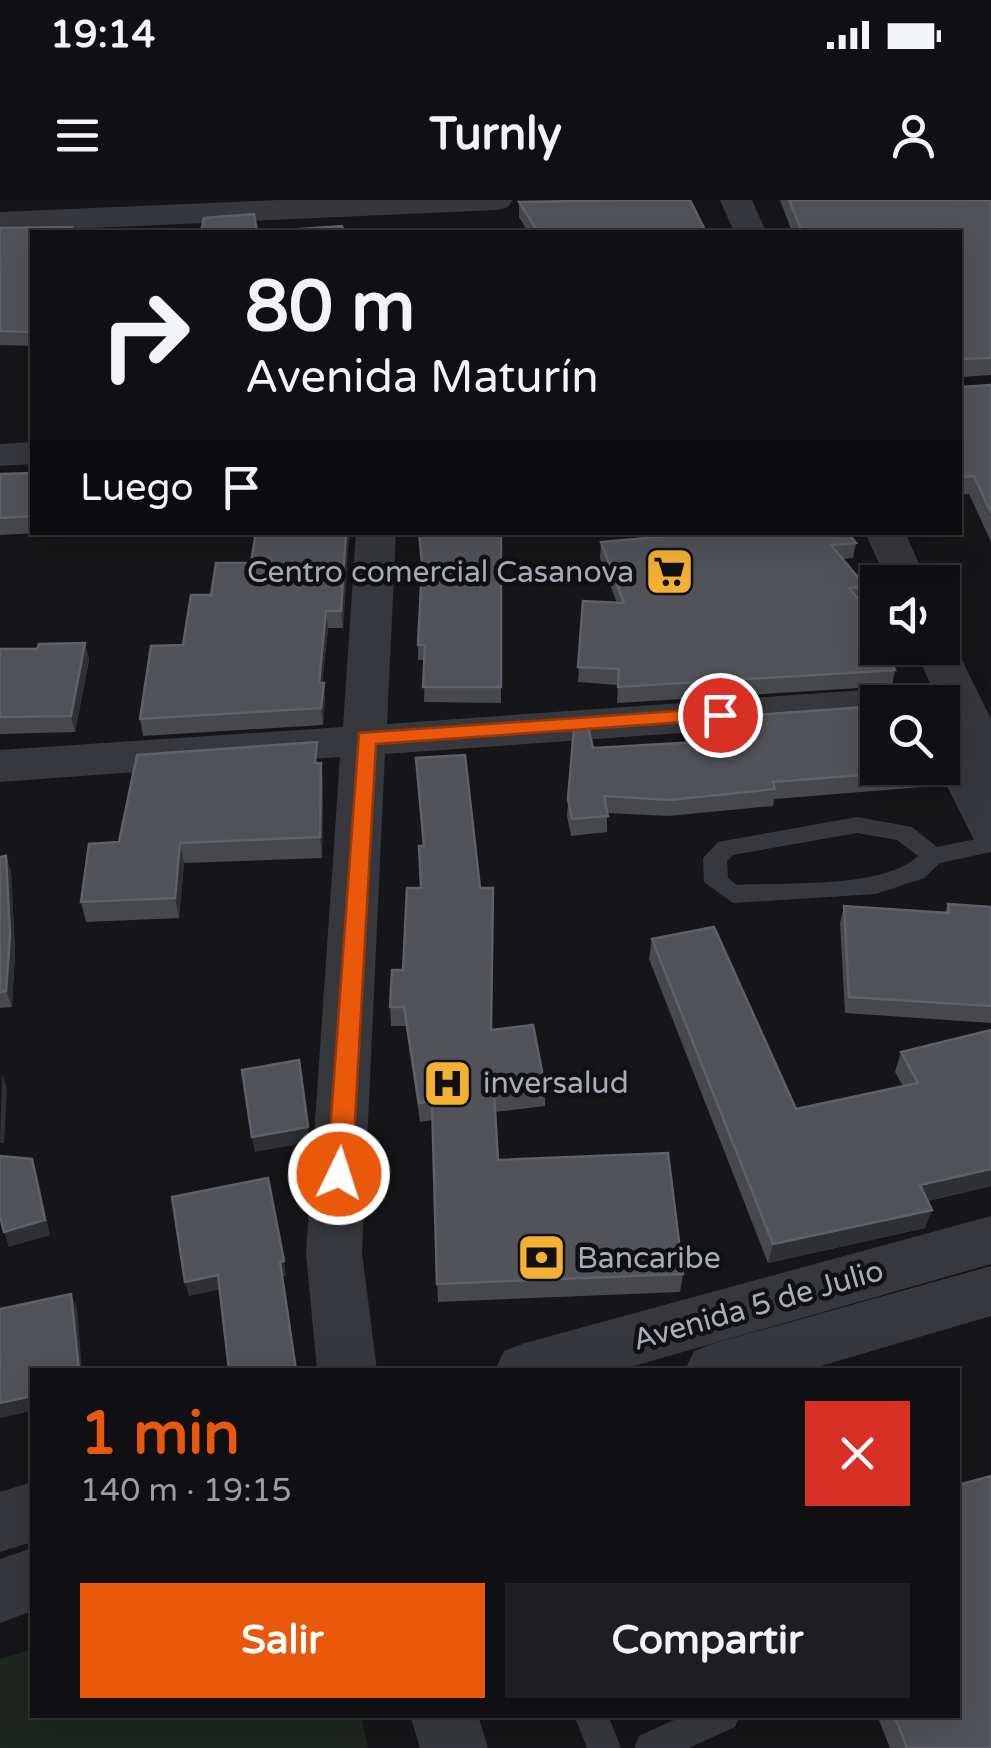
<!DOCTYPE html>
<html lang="es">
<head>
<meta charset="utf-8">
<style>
	:root { --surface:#101012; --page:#1e1e20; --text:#f1f3f6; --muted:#9c9d9f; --line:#303032; --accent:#ea580c }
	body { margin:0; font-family:"Varela Round",sans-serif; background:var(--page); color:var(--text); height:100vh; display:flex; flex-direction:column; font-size:38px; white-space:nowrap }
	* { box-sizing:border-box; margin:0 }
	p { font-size:32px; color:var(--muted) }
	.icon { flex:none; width:55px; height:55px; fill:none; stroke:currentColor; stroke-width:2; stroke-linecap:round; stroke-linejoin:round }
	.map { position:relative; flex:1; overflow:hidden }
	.side { position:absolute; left:30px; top:1168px; width:930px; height:350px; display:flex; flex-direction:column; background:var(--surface); border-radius:0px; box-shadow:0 10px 40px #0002,0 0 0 2px var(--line) }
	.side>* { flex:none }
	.guide { position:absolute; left:30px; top:30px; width:932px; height:305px; border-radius:0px; box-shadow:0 10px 40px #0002,0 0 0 2px var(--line); background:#101012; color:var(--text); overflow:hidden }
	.tools { position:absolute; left:860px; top:365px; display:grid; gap:20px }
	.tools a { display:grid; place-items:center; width:100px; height:100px; border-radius:0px; background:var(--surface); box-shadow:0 10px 40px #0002,0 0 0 2px var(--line); font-size:50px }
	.pin { position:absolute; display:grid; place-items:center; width:85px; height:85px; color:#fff; margin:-42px; border:5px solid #fff; border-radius:50%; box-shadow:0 2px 10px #0007 }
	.me { position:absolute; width:110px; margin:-55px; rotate:4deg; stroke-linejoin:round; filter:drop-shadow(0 0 8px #0008) }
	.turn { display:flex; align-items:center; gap:35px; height:210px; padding:0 50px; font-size:45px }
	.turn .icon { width:130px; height:130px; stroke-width:2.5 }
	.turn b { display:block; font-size:70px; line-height:85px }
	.then { display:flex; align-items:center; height:95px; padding:0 50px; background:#0003; gap:20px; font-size:38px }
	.round { display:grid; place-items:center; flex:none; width:105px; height:105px; border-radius:0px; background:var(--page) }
	.head { display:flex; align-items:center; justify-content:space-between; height:170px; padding:0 50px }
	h1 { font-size:60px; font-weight:800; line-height:75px; color:var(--accent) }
	.cta { display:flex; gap:20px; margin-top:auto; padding:20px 50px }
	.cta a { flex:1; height:115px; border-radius:0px; background:var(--accent); color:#fff; font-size:40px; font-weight:800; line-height:115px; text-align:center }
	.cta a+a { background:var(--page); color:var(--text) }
	.status { display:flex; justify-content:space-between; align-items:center; height:70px; padding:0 50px; background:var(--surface); direction:ltr }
	.status svg { height:28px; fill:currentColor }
	header { display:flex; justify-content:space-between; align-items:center; height:130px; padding:0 50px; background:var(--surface); font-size:45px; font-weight:800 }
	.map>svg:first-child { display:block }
</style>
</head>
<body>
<div class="status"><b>19:14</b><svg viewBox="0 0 49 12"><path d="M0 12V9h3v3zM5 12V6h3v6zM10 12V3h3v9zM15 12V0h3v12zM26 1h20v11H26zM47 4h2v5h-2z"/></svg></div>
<header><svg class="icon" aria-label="menu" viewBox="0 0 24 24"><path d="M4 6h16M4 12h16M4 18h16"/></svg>Turnly<svg class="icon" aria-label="person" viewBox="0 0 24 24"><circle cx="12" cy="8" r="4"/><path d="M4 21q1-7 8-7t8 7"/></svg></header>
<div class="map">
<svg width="991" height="1548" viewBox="0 0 991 1548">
	<rect width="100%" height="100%" fill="#161618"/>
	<path fill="#1e261f" d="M32 1449V1515H361L368 1548H0V1459Z"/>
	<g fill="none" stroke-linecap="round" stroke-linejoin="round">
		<g fill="#37383d" fill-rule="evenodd">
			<path d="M857 617 912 627 937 647 991 636V652L940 663 924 678 876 694 733 703 704 682 703 658 718 642ZM857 633 897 640 918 656C883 689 785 682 737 685L728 678 727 661 733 655Z"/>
			<path d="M574 1515H608L621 1548H587Z"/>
			<path d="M685 1515H740L735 1527 689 1548H634L639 1536Z"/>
		</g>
		<g fill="#37383d" fill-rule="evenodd">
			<path d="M280 0H513L508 7 497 10 0 32V12Z"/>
			<path d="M720 0H752L766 32H734Z"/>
			<path d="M32 242V264L0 266V244Z"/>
			<path d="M356 332H396L387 524 878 489 893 494 899 502H878V519L385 554 362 1053 377 1170H317L306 1053 340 557 0 582V550L343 527Z"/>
			<path d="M865 332H905L927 382H887Z"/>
			<path d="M942 436 950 438 956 448 991 519V647L975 642 938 568H942V520H947L914 448H942Z"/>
			<path d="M991 1016V1064L620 1170H495L504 1151 525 1143Z"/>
			<path d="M991 1066V1116L807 1170H685L694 1151 715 1143Z"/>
			<path d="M32 1282V1342L0 1352V1292Z"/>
			<path d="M32 1348V1411L0 1423V1359Z"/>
			<path d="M410 1515H478L488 1548H420Z"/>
		</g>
	</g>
	<g fill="#47494d">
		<path d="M780 0H991V175L961 177V187L991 185V342L969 294 960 295V32H792Z"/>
		<path d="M519 2 706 32H528L519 17Z"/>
		<path d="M72 27 73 32H32V146L0 145V28Z"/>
		<path d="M32 273V332H53L0 335V274Z"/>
		<path d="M256 332H349L343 428H328L322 483H324L325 500 323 525 143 536 140 519 211 395 251 363Z"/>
		<path d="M419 332H501V503L424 502 425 460H418V445L423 385Z"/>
		<path d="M601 342 856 343 853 358 843 359 866 387 863 403H861L895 470 892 486 617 503 618 485 578 482 583 401 617 403 600 358Z"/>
		<path d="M85 443 89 460 75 532 0 534V449H37Z"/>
		<path d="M714 518 878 568 927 570 923 587 774 599 773 606 668 616 607 613V632L571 636 567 616 574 528 593 548 712 541Z"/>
		<path d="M416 558 492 830 545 887V906L495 912 498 960 683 1074 680 1092 438 1102 432 920 420 922 406 826H391L390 807 403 770 421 688 423 646Z"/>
		<path d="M319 563 323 583 322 658 184 663 179 718 86 722 81 702 119 642Z"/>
		<path d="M6 656 11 672 15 751 12 807 0 808V657Z"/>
		<path d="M948 704 991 707V823L845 813 840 723 844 706 945 713Z"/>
		<path d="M652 739 796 909 903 886 895 872 901 852 991 830V986L928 1001 925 1028 768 1063 649 759Z"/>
		<path d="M877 1515H958L991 1548H890Z"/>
	</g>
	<g fill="#2f3033">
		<path d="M346 332H349L343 428 341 411Z"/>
		<path d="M326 411 328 428 320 500 319 483Z"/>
		<path d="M85 443 89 460 75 532 71 516Z"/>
		<path d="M324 483 325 500 323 525 321 508Z"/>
		<path d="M321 563 323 583 322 658 320 637Z"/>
		<path d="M180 643 184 663 179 718 175 698Z"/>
		<path d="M6 656 11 672 15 751 12 807 6 791Z"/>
		<path d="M2 874 7 889 4 943H0Z"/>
		<path d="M308 927 310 942 255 952 252 937Z"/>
		<path d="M32 959 37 974 50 1035 9 1047 4 1032Z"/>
		<path d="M991 969V986L914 1004 920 985Z"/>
		<path d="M932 1010 925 1028 768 1063 773 1044Z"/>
		<path d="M284 1061 286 1076 282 1077 280 1062Z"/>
		<path d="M218 1075 221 1089 189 1096 185 1082Z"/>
		<path d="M71 1094 77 1108 82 1170H79Z"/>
		<path d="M32 1196V1211L0 1218V1203Z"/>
	</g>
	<g fill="#525359" stroke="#5f6168" stroke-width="2.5">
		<path d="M636 0H690L706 32H538L519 2Z"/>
		<path d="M789 0H991V158L961 159V187L991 185V313L974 276 960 277V32H802Z"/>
		<path d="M254 14 257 32 342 26 344 32H201L204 18Z"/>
		<path d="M72 27V32H32V132L0 131V28Z"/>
		<path d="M32 273V316L0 318V274Z"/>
		<path d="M256 332H346L341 411H326L319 483H324L321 508 140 519 151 446 183 445 191 395H211L216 363H251Z"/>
		<path d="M419 332H501V487H423L425 445H418L421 385H424Z"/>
		<path d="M712 332H847L856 343 831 345 866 387 849 388 869 412 878 431V448H885L895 470 618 487 619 469 578 467 583 401 624 403 601 342Z"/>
		<path d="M85 443 71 516 0 517V449H37L39 444Z"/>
		<path d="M878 506V568H925L927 570 773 582 775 589 670 600 604 596 608 616 572 619 568 599 574 528 588 527 593 548 715 541 714 518Z"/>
		<path d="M317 542 315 563H321L320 637 180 643 175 698 81 702 89 644 119 642 137 555Z"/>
		<path d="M465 555 480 688H493L491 830 533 825 545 887 494 893 498 960 668 953 683 1074 437 1084 432 901 419 903 404 807H390L392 770H403L407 688H421L419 646H424L416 558Z"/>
		<path d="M6 656 10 735 6 791 0 792V657Z"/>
		<path d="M948 704 991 707V806L849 797 844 706 949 713Z"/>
		<path d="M714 727 796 909 918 883 901 852 991 830V969L920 985 932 1010 773 1044 652 739Z"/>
		<path d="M299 860 308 927 252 937 242 870Z"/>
		<path d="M0 956 32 959 45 1020 4 1032 0 1016Z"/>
		<path d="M268 978 284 1061 280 1062 296 1170H229L218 1075 185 1082 172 997Z"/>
		<path d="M71 1094 79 1170H32V1196L0 1203V1109Z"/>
		<path d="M991 1276V1548H907L894 1515H958V1285Z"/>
	</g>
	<path fill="#ea580c" stroke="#983908" stroke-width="2.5" d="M720 508 727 510V519L376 544 352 974 348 981 339 984 330 981 327 974 359 533Z"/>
	<defs>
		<symbol id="supermarket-square" viewBox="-11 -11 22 22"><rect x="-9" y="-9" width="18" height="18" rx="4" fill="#f2b134" stroke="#111113"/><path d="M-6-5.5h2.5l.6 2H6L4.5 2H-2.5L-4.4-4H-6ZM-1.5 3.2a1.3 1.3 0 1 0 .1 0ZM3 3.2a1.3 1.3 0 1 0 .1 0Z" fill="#111"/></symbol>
		<symbol id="hospital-square" viewBox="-11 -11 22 22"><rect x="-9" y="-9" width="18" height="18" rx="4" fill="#f2b134" stroke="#111113"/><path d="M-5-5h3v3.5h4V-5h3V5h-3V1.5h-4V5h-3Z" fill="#111"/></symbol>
		<symbol id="bank-square" viewBox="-11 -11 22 22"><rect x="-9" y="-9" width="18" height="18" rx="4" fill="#f2b134" stroke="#111113"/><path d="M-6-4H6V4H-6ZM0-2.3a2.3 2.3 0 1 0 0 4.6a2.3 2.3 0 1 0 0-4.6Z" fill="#111"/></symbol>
	</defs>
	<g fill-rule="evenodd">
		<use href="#supermarket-square" x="642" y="344" width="55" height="55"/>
		<use href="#hospital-square" x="420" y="856" width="55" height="55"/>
		<use href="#bank-square" x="514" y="1030" width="55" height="55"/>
	</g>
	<g text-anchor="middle" stroke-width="9" stroke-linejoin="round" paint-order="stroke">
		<g font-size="30" fill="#a8adb8" stroke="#111113" text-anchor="start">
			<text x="634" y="382" text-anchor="end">Centro comercial Casanova</text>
			<text x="483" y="893">inversalud</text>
			<text x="577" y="1068">Bancaribe</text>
		</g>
		<g font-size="30" fill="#a8adb8" stroke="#111113">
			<text transform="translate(758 1105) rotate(-16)" y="10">Avenida 5 de Julio</text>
		</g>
	</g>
</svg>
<div class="tools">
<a><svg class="icon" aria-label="sound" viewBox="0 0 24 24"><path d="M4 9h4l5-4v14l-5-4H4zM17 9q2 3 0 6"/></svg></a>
<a><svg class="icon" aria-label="search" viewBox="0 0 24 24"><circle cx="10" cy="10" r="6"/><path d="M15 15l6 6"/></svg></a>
</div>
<div class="pin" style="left:720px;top:515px;background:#d93025"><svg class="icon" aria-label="arrive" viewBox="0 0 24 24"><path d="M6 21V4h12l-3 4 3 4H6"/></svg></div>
<svg class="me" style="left:339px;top:974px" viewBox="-20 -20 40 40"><circle r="17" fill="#ea580c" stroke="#fff" stroke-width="3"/><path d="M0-11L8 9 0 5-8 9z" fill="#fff"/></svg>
<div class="guide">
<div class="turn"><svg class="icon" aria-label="right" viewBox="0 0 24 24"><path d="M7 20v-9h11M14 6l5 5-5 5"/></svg><div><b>80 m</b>Avenida Maturín</div></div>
<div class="then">Luego<svg class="icon" aria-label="arrive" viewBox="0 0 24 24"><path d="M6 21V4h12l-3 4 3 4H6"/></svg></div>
</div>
<section class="side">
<div class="head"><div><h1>1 min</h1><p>140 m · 19:15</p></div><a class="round" style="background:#d93025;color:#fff"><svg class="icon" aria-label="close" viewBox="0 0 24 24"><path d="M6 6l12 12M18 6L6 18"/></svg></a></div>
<div class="cta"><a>Salir</a><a>Compartir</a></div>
</section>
</div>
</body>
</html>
